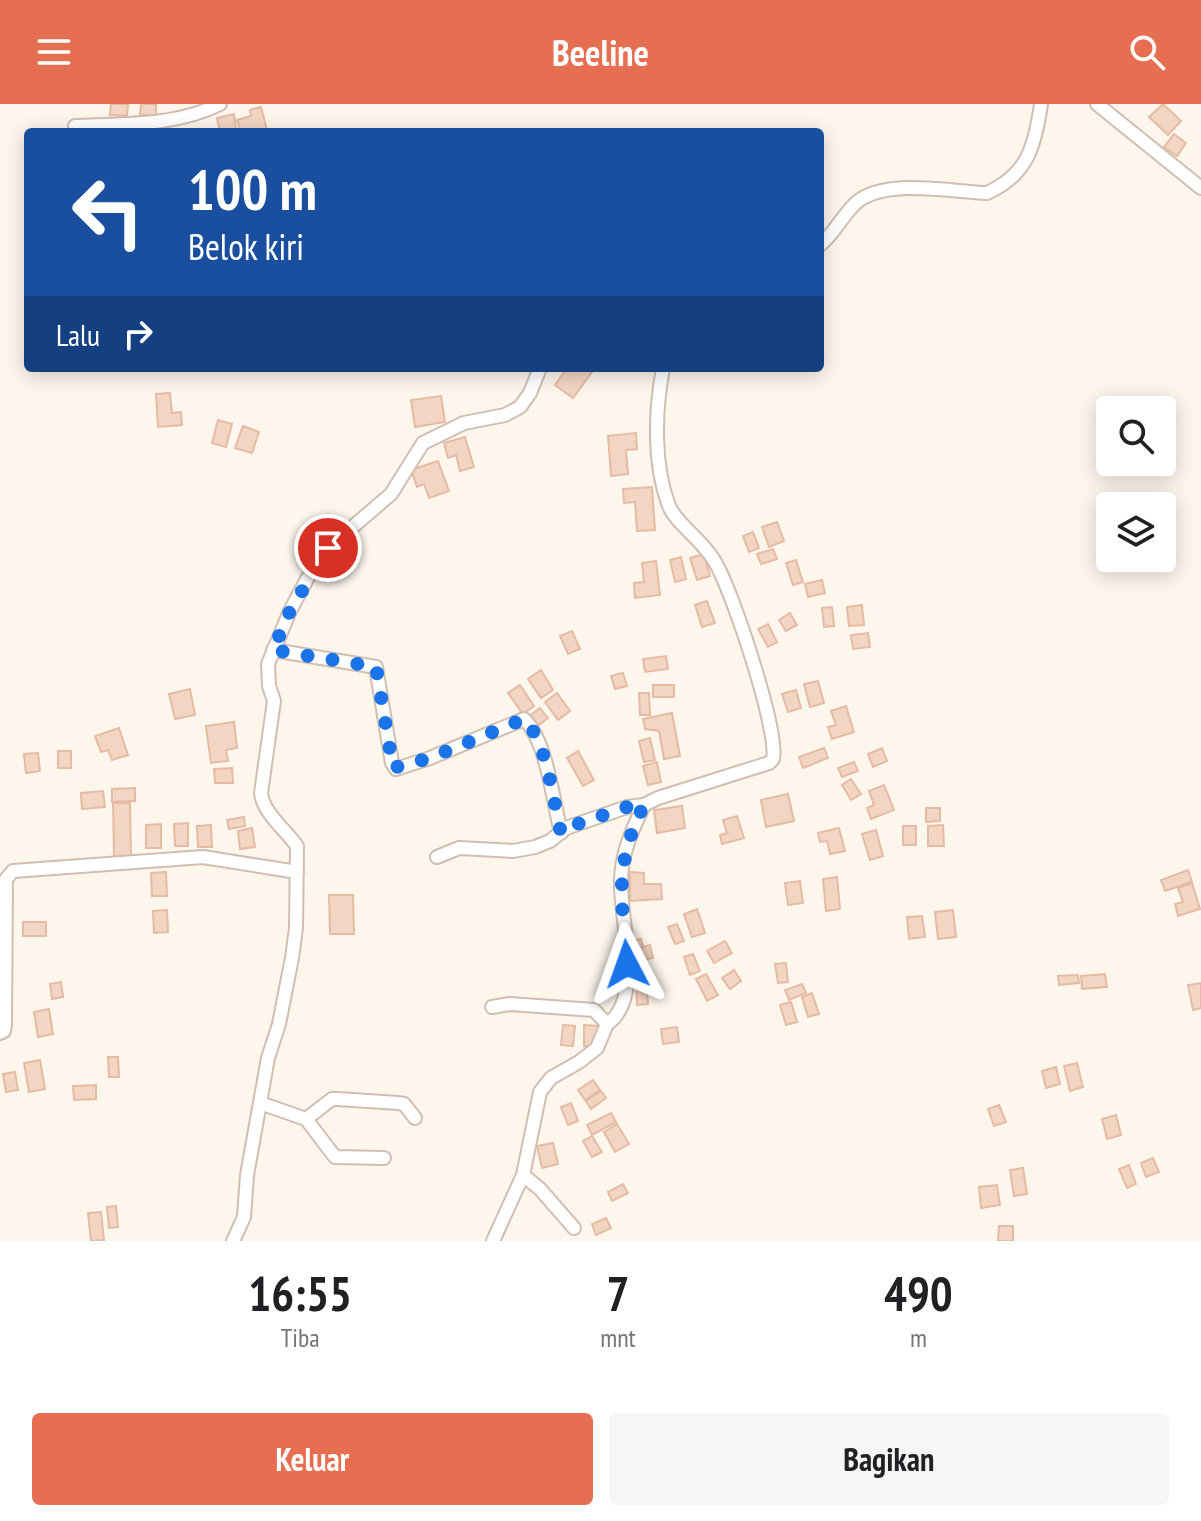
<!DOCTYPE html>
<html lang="id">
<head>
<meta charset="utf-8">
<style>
	:root { --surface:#fff; --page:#f6f6f6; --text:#202124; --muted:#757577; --accent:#e76f51 }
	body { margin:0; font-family:"PT Sans Narrow",sans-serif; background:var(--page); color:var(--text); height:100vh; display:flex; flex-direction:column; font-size:30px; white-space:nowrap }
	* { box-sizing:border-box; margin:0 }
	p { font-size:26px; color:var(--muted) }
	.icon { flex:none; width:44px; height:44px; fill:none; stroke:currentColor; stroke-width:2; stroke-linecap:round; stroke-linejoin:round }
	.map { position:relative; height:1137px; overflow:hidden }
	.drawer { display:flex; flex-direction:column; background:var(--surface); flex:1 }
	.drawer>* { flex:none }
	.guide { position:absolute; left:24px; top:24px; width:800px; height:244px; border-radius:8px; box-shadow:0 4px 20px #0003; background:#1a4fa0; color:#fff; overflow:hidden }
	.buttons { position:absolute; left:1096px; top:292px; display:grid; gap:16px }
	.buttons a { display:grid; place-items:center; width:80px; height:80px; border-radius:8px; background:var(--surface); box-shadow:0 4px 20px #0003; font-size:40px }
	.pin { position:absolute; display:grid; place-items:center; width:68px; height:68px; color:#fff; margin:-34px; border:4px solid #fff; border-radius:50%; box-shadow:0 2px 8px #0007 }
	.me { position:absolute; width:88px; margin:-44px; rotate:356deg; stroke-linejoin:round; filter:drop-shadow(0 0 6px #0008) }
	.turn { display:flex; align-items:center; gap:28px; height:168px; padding:0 32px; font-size:36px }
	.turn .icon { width:104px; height:104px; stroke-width:2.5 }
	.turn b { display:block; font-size:56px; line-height:68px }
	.then { display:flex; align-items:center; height:76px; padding:0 32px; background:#0003; gap:16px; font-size:30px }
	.eta { display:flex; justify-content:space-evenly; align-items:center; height:136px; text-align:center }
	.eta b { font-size:48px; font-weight:700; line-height:56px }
	.cta { display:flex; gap:16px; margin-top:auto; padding:16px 32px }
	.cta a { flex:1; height:92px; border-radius:8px; background:var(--accent); color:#fff; font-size:32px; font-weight:700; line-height:92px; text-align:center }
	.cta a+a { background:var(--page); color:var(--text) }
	header { display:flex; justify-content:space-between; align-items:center; height:104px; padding:0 32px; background:var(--accent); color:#fff; font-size:36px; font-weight:700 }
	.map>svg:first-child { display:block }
</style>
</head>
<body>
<header><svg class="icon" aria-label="menu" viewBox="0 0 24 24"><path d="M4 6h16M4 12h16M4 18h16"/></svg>Beeline<svg class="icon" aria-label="search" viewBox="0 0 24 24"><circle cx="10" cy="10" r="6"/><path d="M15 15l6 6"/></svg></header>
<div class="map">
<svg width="1201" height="1137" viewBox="0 0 1201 1137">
	<rect width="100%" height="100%" fill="#fdf6ec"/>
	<g fill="#f3d5c3" stroke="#e6bba3" stroke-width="2">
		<path d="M111 0H128L127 12 110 11Z"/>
		<path d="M141 0H156V12L140 11Z"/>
		<path d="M1163 0 1181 17 1168 31 1149 13Z"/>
		<path d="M261 3 267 26 241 28 237 16 251 12 250 6Z"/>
		<path d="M234 10 236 25 220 28 217 14Z"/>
		<path d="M1174 30 1186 39 1177 52 1164 43Z"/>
		<path d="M567 264H587L592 268 573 294 555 281Z"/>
		<path d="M170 289 172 309 181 308 182 321 158 323 156 290Z"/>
		<path d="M441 292 445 318 415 323 411 296Z"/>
		<path d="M218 316 232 320 226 343 212 339Z"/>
		<path d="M243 322 259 328 252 349 235 344Z"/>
		<path d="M636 329 637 345 626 346 628 370 611 372 608 332Z"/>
		<path d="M465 333 474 363 460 367 456 351 448 354 444 339Z"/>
		<path d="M438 357 449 387 429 394 424 380 417 383 411 366Z"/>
		<path d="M652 383 655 426 637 427 635 398 624 399 623 385Z"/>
		<path d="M777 418 784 437 769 443 762 423Z"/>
		<path d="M753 428 759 444 749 448 743 432Z"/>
		<path d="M773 445 777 455 761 460 757 450Z"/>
		<path d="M704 450 710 472 697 476 690 454Z"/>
		<path d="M681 453 686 475 675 478 670 456Z"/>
		<path d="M796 456 803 478 793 481 786 459Z"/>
		<path d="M656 457 660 491 635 494 634 479 644 478 642 459Z"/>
		<path d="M822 476 825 489 808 493 805 480Z"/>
		<path d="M707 497 715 519 702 523 695 501Z"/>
		<path d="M862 501 864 521 849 522 847 503Z"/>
		<path d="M832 503 834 522 824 523 822 504Z"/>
		<path d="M790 509 797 521 786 527 779 516Z"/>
		<path d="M768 520 777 538 768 543 758 525Z"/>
		<path d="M572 527 580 545 568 550 560 532Z"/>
		<path d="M868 529 870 543 853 545 851 531Z"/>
		<path d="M666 552 668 565 645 568 643 555Z"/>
		<path d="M541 566 553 586 541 594 528 575Z"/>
		<path d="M623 569 627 582 615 585 611 572Z"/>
		<path d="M818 577 824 599 810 603 804 580Z"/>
		<path d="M520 581 534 602 523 610 508 589Z"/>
		<rect x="653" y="581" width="21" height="12"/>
		<path d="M190 585 195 611 175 615 169 590Z"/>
		<path d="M796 586 801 604 788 608 782 590Z"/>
		<path d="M557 589 570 607 558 616 545 598Z"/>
		<path d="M639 589H649L650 611H640Z"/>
		<path d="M846 602 854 628 832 635 828 623 836 621 831 607Z"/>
		<path d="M540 604 548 614 535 624 528 613Z"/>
		<path d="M672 609 680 652 664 655 659 627 645 625 643 615Z"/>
		<path d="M234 618 237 644 226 646 228 657 211 659 206 622Z"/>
		<path d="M119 624 128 651 112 656 108 646 101 648 95 632Z"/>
		<path d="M650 634 655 656 644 658 639 637Z"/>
		<path d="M824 644 828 654 803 664 799 653Z"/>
		<path d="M882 644 887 657 873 663 868 650Z"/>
		<rect x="58" y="647" width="13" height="17"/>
		<path d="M578 647 594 676 583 682 567 654Z"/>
		<path d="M38 649 40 667 26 669 24 650Z"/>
		<path d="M657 658 661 678 648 681 643 662Z"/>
		<path d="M854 658 858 667 842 673 838 664Z"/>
		<path d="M232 664 233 679H215L214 665Z"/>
		<path d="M851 675 861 690 851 696 842 681Z"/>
		<path d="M884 681 894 706 871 715 867 704 874 701 869 687Z"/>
		<path d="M135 684V697L112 698V685Z"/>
		<path d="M103 687 105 703 82 705 81 689Z"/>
		<path d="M788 690 794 717 766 723 761 696Z"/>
		<path d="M113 699H130L131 752H114Z"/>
		<path d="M682 702 685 724 657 729 654 706Z"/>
		<path d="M926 704H940V717L926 718Z"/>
		<path d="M737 712 744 734 722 740 720 731 727 729 723 716Z"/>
		<path d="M244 713 245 722 229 725 227 716Z"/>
		<path d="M188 719V742H175L174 720Z"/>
		<path d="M161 720V744H146V721Z"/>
		<path d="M211 721 212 743H198L197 722Z"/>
		<path d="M943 721 944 742H928V722Z"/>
		<rect x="903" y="722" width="13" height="19"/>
		<path d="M252 724 255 743 240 745 238 727Z"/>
		<path d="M839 724 845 747 830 750 827 737 820 738 818 729Z"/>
		<path d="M876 726 883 752 870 756 862 730Z"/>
		<path d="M1188 766 1192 778 1165 787 1161 776Z"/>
		<path d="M166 768 167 792H152L151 769Z"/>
		<path d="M630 768 644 769V780H661L662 795 630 797Z"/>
		<path d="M837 773 840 805 826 807 823 775Z"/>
		<path d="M800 777 803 799 788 801 785 779Z"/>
		<path d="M1192 779 1200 805 1178 812 1175 800 1183 798 1178 784Z"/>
		<path d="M329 791H353L354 830H330Z"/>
		<path d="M697 805 705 829 692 833 684 810Z"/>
		<path d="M167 806 168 828 154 829 153 807Z"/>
		<path d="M953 806 956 833 938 835 935 808Z"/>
		<path d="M922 812 925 833 909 835 907 813Z"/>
		<rect x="23" y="818" width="23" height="14"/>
		<path d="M677 820 684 837 675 840 668 823Z"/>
		<path d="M641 835 643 843 650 841 653 854 636 857 632 837Z"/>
		<path d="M725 837 732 849 714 859 707 847Z"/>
		<path d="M693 850 700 867 690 871 684 853Z"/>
		<path d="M786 859 788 878 778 879 775 860Z"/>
		<path d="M734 866 741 877 730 885 722 874Z"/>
		<path d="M706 870 718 891 707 897 696 875Z"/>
		<path d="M1105 870 1107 883 1082 885 1081 872Z"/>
		<path d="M1078 871 1079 879 1059 881 1058 872Z"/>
		<path d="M646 873 648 900 637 901 636 874Z"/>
		<path d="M61 878 63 893 52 895 50 880Z"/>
		<path d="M1201 879V904L1193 906 1188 881Z"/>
		<path d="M802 880 806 889 789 896 785 886Z"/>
		<path d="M812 889 819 910 808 913 802 893Z"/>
		<path d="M791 898 797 918 786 921 780 901Z"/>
		<path d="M49 905 53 930 38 933 34 908Z"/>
		<path d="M563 921 575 922 573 942 561 941Z"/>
		<path d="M584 921 598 922 597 942H584Z"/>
		<path d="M677 923 679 938 663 940 661 925Z"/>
		<path d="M108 953H118L119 973H109Z"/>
		<path d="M40 956 45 985 29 988 24 959Z"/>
		<path d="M1077 959 1083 983 1070 987 1064 962Z"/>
		<path d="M1056 963 1060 980 1046 984 1042 967Z"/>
		<path d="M15 968 18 986 6 988 3 970Z"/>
		<path d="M593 976 600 986 585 996 578 986Z"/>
		<path d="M96 981V995L74 996 73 982Z"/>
		<path d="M601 987 606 994 591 1005 586 997Z"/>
		<path d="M571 999 578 1017 568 1021 561 1003Z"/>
		<path d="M999 1001 1006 1018 994 1022 988 1005Z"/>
		<path d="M611 1009 616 1018 592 1031 587 1021Z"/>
		<path d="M1116 1011 1121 1031 1107 1035 1102 1015Z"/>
		<path d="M617 1020 629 1040 615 1048 604 1028Z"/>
		<path d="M592 1032 602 1048 592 1053 583 1037Z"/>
		<path d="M553 1039 558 1060 542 1064 537 1042Z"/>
		<path d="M1153 1054 1159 1068 1146 1073 1141 1059Z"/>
		<path d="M1129 1061 1136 1080 1127 1084 1119 1065Z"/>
		<path d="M1023 1064 1027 1090 1014 1092 1010 1066Z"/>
		<path d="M623 1080 628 1089 612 1097 608 1088Z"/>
		<path d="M997 1081 1000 1101 981 1104 979 1083Z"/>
		<path d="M116 1102 118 1123 109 1124 107 1103Z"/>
		<path d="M101 1108 104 1136 91 1137 88 1109Z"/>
		<path d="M606 1114 611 1124 596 1131 592 1120Z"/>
		<path d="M999 1122H1013V1137H998Z"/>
	</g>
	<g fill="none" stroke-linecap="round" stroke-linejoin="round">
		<defs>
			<g id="minor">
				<path d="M1097 0 1201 84"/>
				<path d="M75 22C123 20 177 22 220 0"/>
				<path d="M820 141C835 129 843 110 857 98 886 74 951 88 987 89 1028 71 1035 41 1041 0"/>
				<path d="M273 546 376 563 392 659 396 665 430 654 524 615C547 637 553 697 561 729"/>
				<path d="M437 753 459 744 513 747 535 743 550 737 566 724 627 703 644 701 658 694 769 659 773 655C779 627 732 486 715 458 703 436 677 421 669 402 653 360 655 307 663 264"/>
				<path d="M492 903 510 900 594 906 607 920C644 896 620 816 621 778 621 750 632 726 644 701"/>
				<path d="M0 929 4 927 5 920 6 775 13 767 203 753 297 768"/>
				<path d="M260 999 306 1015 335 1053 384 1054"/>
				<path d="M306 1015 332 995H338L398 999 404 1000 415 1014"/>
				<path d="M523 1071 540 1085 574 1124"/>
				<path d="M233 1137 244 1113 247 1071 268 954 279 920 292 854 296 824 297 742C285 725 263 709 261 689L274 597 269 582 268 560 290 507 307 475 328 444 391 390 423 339 464 319 505 311 520 303 530 289 540 264"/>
				<path d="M493 1137 523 1071 540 988 551 974 579 958 597 944 607 920"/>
			</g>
		</defs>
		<use href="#minor" stroke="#d1beb0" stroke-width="16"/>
		<use href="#minor" stroke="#fff" stroke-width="12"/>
	</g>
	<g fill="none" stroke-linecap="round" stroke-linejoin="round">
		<path stroke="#1a73e8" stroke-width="14" stroke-dasharray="0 25.2" d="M328 444 290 507 273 546 376 563 393 664 430 654 524 615C547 637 553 697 561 729L566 724 627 703 644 701C613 762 622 795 627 860"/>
	</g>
</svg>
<div class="buttons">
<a><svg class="icon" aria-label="search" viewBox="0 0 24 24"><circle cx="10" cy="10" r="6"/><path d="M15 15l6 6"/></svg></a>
<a><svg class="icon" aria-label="layers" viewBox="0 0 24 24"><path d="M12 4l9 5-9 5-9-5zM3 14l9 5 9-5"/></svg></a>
</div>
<div class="pin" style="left:328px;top:444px;background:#d93025"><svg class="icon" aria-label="arrive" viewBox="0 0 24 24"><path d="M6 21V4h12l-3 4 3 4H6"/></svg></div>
<svg class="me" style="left:627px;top:860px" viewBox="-20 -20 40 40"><path d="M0-17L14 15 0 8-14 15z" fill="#1a73e8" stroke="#fff" stroke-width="4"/></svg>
<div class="guide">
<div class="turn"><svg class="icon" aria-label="left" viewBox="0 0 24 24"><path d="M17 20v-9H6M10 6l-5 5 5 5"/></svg><div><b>100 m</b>Belok kiri</div></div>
<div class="then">Lalu<svg class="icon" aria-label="right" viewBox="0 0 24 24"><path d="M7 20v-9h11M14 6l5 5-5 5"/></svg></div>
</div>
</div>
<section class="drawer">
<div class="eta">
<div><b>16:55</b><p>Tiba</p></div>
<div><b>7</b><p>mnt</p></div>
<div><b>490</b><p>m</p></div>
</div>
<div class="cta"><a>Keluar</a><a>Bagikan</a></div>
</section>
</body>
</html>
